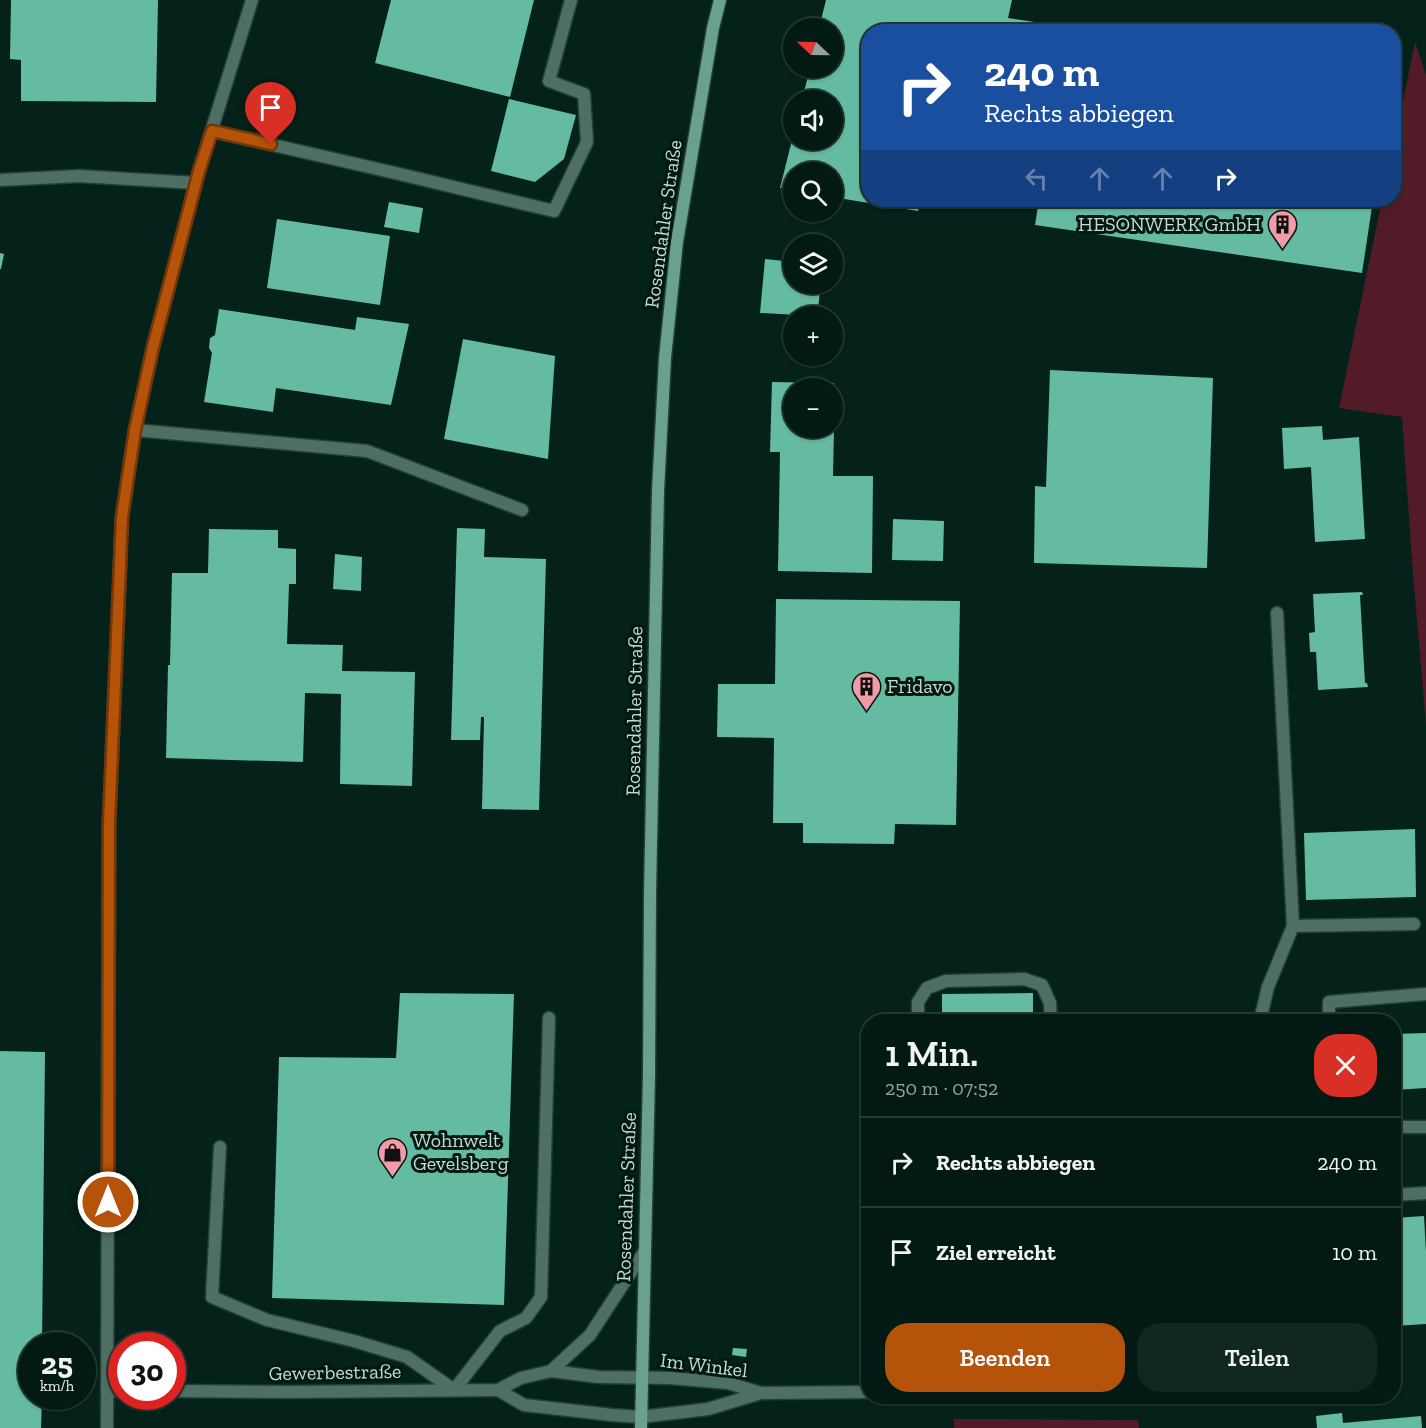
<!DOCTYPE html>
<html lang="de">
<head>
<meta charset="utf-8">
<style>
	:root { --surface:#031a14; --page:#112722; --text:#f1f3f6; --muted:#97a1a0; --line:#243834; --accent:#b45309 }
	body { margin:0; font-family:"Zilla Slab",serif; background:var(--page); color:var(--text); height:100vh; display:flex; flex-direction:column; font-size:22px; white-space:nowrap }
	* { box-sizing:border-box; margin:0 }
	p { font-size:20px; color:var(--muted) }
	.icon { flex:none; width:33px; height:33px; fill:none; stroke:currentColor; stroke-width:2; stroke-linecap:round; stroke-linejoin:round }
	.map { position:relative; flex:1; overflow:hidden }
	.panel { position:absolute; left:861px; top:1014px; width:540px; height:390px; display:flex; flex-direction:column; background:var(--surface); border-radius:24px; box-shadow:0 2px 4px #0004,0 0 0 2px var(--line) }
	.panel>* { flex:none }
	.banner { position:absolute; left:861px; top:24px; width:540px; height:183px; border-radius:24px; box-shadow:0 2px 4px #0004,0 0 0 2px var(--line); background:#1a4fa0; color:#fff; overflow:hidden }
	.needle { width:39px; rotate:292deg }
	.controls { position:absolute; left:783px; top:18px; display:grid; gap:12px }
	.controls a { display:grid; place-items:center; width:60px; height:60px; border-radius:50%; background:var(--surface); box-shadow:0 2px 4px #0004,0 0 0 2px var(--line); font-size:30px }
	.speed { position:absolute; left:18px; top:1332px; display:flex; gap:12px; font-size:30px; font-weight:700; text-align:center }
	.speed>* { display:grid; place-content:center; width:78px; height:78px; border-radius:50%; background:var(--surface); box-shadow:0 2px 4px #0004,0 0 0 2px var(--line); line-height:1 }
	.speed small { font-size:15px; font-weight:400 }
	.speed .limit { border:9px solid #d22; background:#fff; color:#111 }
	.pin { position:absolute; display:grid; place-items:center; width:51px; height:51px; color:#fff; margin:-62px -26px; border-radius:50% 50% 50% 0; rotate:-45deg; box-shadow:0 0 6px #0007 }
	.pin .icon { rotate:45deg }
	.me { position:absolute; width:66px; margin:-33px; rotate:0deg; stroke-linejoin:round; filter:drop-shadow(0 0 4px #0008) }
	.turn { display:flex; align-items:center; gap:21px; height:126px; padding:0 24px; font-size:27px }
	.turn .icon { width:78px; height:78px; stroke-width:2.5 }
	.turn b { display:block; font-size:42px; line-height:51px }
	.lanes { display:flex; align-items:center; height:57px; padding:0 24px; background:#0003; justify-content:center; gap:30px; direction:ltr }
	.lanes .off { opacity:.35 }
	.round { display:grid; place-items:center; flex:none; width:63px; height:63px; border-radius:24px; background:var(--page) }
	.headline { display:flex; align-items:center; justify-content:space-between; height:102px; padding:0 24px }
	h1 { font-size:36px; font-weight:600; line-height:45px }
	.cta { display:flex; gap:12px; margin-top:auto; padding:12px 24px }
	.cta a { flex:1; height:69px; border-radius:24px; background:var(--accent); color:#fff; font-size:24px; font-weight:600; line-height:69px; text-align:center }
	.cta a+a { background:var(--page); color:var(--text) }
	ul { padding:0; list-style:none }
	li { display:flex; align-items:center; gap:18px; height:90px; padding:0 24px; border-top:2px solid var(--line) }
	li div { flex:1 }
	li b { display:block; font-size:22px }
	li em { font-style:normal }
	.map>svg:first-child { display:block }
</style>
</head>
<body>
<div class="map">
<svg width="1426" height="1428" viewBox="0 0 1426 1428">
	<rect width="100%" height="100%" fill="#04221a"/>
	<g fill="#531b28">
		<path d="M1415 42 1426 75V725L1413 574 1402 417 1339 408 1382 200H1394V146Z"/>
		<path d="M954 1419 1138 1420 1139 1428H954Z"/>
	</g>
	<g fill="#64bba1">
		<path d="M11 0H158L156 102 21 101V60L10 59Z"/>
		<path d="M391 0H534L510 97 375 63Z"/>
		<path d="M826 0H1012L1008 18 1089 30V32H868V200H920L918 211 832 197V172H794V190L780 188 792 140H832V100H802L810 68H832V28H819Z"/>
		<path d="M509 99 576 115 564 159 535 182 491 171Z"/>
		<path d="M1000 200H1016L1015 203 1000 201Z"/>
		<path d="M1039 200H1373L1362 273 1035 225Z"/>
		<path d="M389 202 423 208 419 233 384 227Z"/>
		<path d="M277 219 390 236 380 305 267 288Z"/>
		<path d="M0 253 4 254 1 269H0Z"/>
		<path d="M765 259 794 262V284H821L817 316 760 313Z"/>
		<path d="M219 309 355 330 357 317 409 324 391 405 276 388 273 412 204 402 212 353 209 348 210 338 215 335Z"/>
		<path d="M463 339 555 356 548 459 444 439Z"/>
		<path d="M1050 370 1213 378 1207 568 1034 563 1035 486 1046 487Z"/>
		<path d="M772 382 834 383V388H794V428H834L833 476H873L872 573 778 571 780 452H770Z"/>
		<path d="M1322 426 1323 440 1359 437 1365 539 1315 542 1311 467 1284 469 1282 428Z"/>
		<path d="M893 519 944 521 943 561 892 560Z"/>
		<path d="M457 528 485 529 484 557 546 559 539 810 482 809 484 717H481L480 740H451Z"/>
		<path d="M209 529 278 530V548L296 549V584H289L287 644 343 645 342 671 415 672 412 786 340 784 341 694 305 693 303 762 166 758 168 665H170L172 573H208Z"/>
		<path d="M335 554 362 557 361 591 333 589Z"/>
		<path d="M1362 592 1363 595H1360L1365 683H1367L1368 687 1318 690 1316 652H1310L1309 633 1315 632 1313 594Z"/>
		<path d="M776 599 960 601 956 825 895 824 894 844 803 843V823H773L774 738 717 737 718 684H775Z"/>
		<path d="M1415 829 1416 897 1306 900 1304 833Z"/>
		<path d="M400 993 514 994 504 1305 272 1298 279 1057 396 1058Z"/>
		<path d="M1033 993V1022H942V994Z"/>
		<path d="M1426 1033V1088L1394 1090V1034Z"/>
		<path d="M0 1051 45 1052 42 1346H32V1396H42L41 1428H0Z"/>
		<path d="M1424 1216 1426 1252V1324L1394 1326V1218Z"/>
		<path d="M733 1348 747 1349 746 1357 732 1355Z"/>
		<path d="M1342 1413 1343 1423 1421 1416 1422 1428H1317L1316 1416Z"/>
	</g>
	<g fill="none" stroke-linecap="round" stroke-linejoin="round">
		<defs>
			<g id="lane">
				<path d="M212 131 391 172 554 211 587 142 584 94 549 81 571 0"/>
				<path d="M0 180 79 176 196 183"/>
				<path d="M135 430 367 451 522 510"/>
				<path d="M1277 613 1293 926"/>
				<path d="M1260 1020 1268 987 1293 926 1414 924"/>
				<path d="M918 1022V1002L927 988 946 981 1024 979 1042 985 1050 1003 1051 1022"/>
				<path d="M1329 1022V1002L1426 994"/>
				<path d="M1394 1127H1426"/>
				<path d="M220 1147 212 1297 267 1320 354 1341 407 1357 454 1390 500 1331 526 1318 541 1297 549 1018"/>
				<path d="M1394 1195 1426 1193"/>
			</g>
			<g id="street">
				<path d="M1237 1022C1246 1019 1255 1018 1264 1022"/>
				<path d="M551 1371 590 1335 644 1252"/>
				<path d="M498 1390 524 1405 612 1415 641 1417 708 1409 761 1393"/>
				<path d="M107 1391H122"/>
				<path d="M172 1391 291 1392 498 1390 521 1378 551 1371 599 1377 670 1378 728 1383 761 1393 868 1392"/>
				<path d="M107 1428 109 823 122 517 135 430 153 347 199 171 252 0"/>
			</g>
			<path id="secondary" d="M641 1428 649 1075 650 894 658 491 665 358 677 242 713 28 720 0"/>
		</defs>
		<use href="#lane" stroke="#233f37" stroke-width="15"/>
		<use href="#street" stroke="#233f37" stroke-width="15"/>
		<use href="#secondary" stroke="#233f37" stroke-width="15"/>
		<use href="#lane" stroke="#4e6f64" stroke-width="12"/>
		<use href="#street" stroke="#4e6f64" stroke-width="12"/>
		<use href="#secondary" stroke="#69a08e" stroke-width="12"/>
	</g>
	<g fill="none" stroke-linecap="round" stroke-linejoin="round">
		<defs>
			<path id="route" d="M108 1202 109 824 122 517 135 430 153 347 199 171 212 131 271 144"/>
		</defs>
		<use href="#route" stroke="#753606" stroke-width="15"/>
		<use href="#route" stroke="#b45309" stroke-width="10"/>
	</g>
	<defs>
		<symbol id="building-pin" viewBox="-11 -11 22 30"><path d="M0 17L-7.5 6A9.5 9.5 0 1 1 7.5 6Z" fill="#f39aa9" stroke="#001911"/><path d="M-4-6H4V6H1V3H-1V6H-4ZM-2.5-4.3h1.7v1.8h-1.7ZM.8-4.3h1.7v1.8H.8ZM-2.5-1h1.7V.8h-1.7ZM.8-1h1.7V.8H.8Z" fill="#111"/></symbol>
		<symbol id="shop-pin" viewBox="-11 -11 22 30"><path d="M0 17L-7.5 6A9.5 9.5 0 1 1 7.5 6Z" fill="#f39aa9" stroke="#001911"/><path d="M-5-2.5h2.3a2.7 3.5 0 0 1 5.4 0H5L5.5 6h-11ZM-1.5-2.5h3a1.5 2.3 0 0 0-3 0Z" fill="#111"/></symbol>
	</defs>
	<g fill-rule="evenodd">
		<use href="#building-pin" x="1266" y="208" width="33" height="45"/>
		<use href="#building-pin" x="850" y="670" width="33" height="45"/>
		<use href="#shop-pin" x="376" y="1136" width="33" height="45"/>
	</g>
	<g text-anchor="middle" stroke-width="6" stroke-linejoin="round" paint-order="stroke">
		<g font-size="20" fill="#c8d8d2" stroke="#001911">
			<text transform="translate(663 224) rotate(-82)" y="7">Rosendahler Straße</text>
			<text transform="translate(634 711) rotate(-89)" y="7">Rosendahler Straße</text>
			<text transform="translate(626 1197) rotate(-88)" y="7">Rosendahler Straße</text>
			<text transform="translate(704 1365) rotate(7)" y="7">Im Winkel</text>
			<text transform="translate(335 1372) rotate(-1)" y="7">Gewerbestraße</text>
		</g>
		<g font-size="20" fill="#c8d8d2" stroke="#001911" text-anchor="start">
			<text x="1261" y="231" text-anchor="end">HESONWERK GmbH</text>
			<text x="887" y="693">Fridavo</text>
			<text x="413" y="1147">Wohnwelt<tspan x="413" dy="23">Gevelsberg</tspan></text>
		</g>
	</g>
</svg>
<div class="controls">
<a><svg class="needle" viewBox="-14 -14 28 28"><path d="M0-13l5 13h-10z" fill="#e53935"/><path d="M0 13l5-13h-10z" fill="#97a1a0"/></svg></a>
<a><svg class="icon" aria-label="sound" viewBox="0 0 24 24"><path d="M4 9h4l5-4v14l-5-4H4zM17 9q2 3 0 6"/></svg></a>
<a><svg class="icon" aria-label="search" viewBox="0 0 24 24"><circle cx="10" cy="10" r="6"/><path d="M15 15l6 6"/></svg></a>
<a><svg class="icon" aria-label="layers" viewBox="0 0 24 24"><path d="M12 4l9 5-9 5-9-5zM3 14l9 5 9-5"/></svg></a>
<a>+</a>
<a>−</a>
</div>
<div class="speed"><div>25<small>km/h</small></div><div class="limit">30</div></div>
<div class="pin" style="left:271px;top:144px;background:#d93025"><svg class="icon" aria-label="arrive" viewBox="0 0 24 24"><path d="M6 21V4h12l-3 4 3 4H6"/></svg></div>
<svg class="me" style="left:108px;top:1202px" viewBox="-20 -20 40 40"><circle r="17" fill="#b45309" stroke="#fff" stroke-width="3"/><path d="M0-11L8 9 0 5-8 9z" fill="#fff"/></svg>
<div class="banner">
<div class="turn"><svg class="icon" aria-label="right" viewBox="0 0 24 24"><path d="M7 20v-9h11M14 6l5 5-5 5"/></svg><div><b>240 m</b>Rechts abbiegen</div></div>
<div class="lanes"><svg class="icon off" aria-label="left" viewBox="0 0 24 24"><path d="M17 20v-9H6M10 6l-5 5 5 5"/></svg><svg class="icon off" aria-label="ahead" viewBox="0 0 24 24"><path d="M12 20V5M6 11l6-6 6 6"/></svg><svg class="icon off" aria-label="ahead" viewBox="0 0 24 24"><path d="M12 20V5M6 11l6-6 6 6"/></svg><svg class="icon" aria-label="right" viewBox="0 0 24 24"><path d="M7 20v-9h11M14 6l5 5-5 5"/></svg></div>
</div>
<section class="panel">
<div class="headline"><div><h1>1 Min.</h1><p>250 m · 07:52</p></div><a class="round" style="background:#d93025;color:#fff"><svg class="icon" aria-label="close" viewBox="0 0 24 24"><path d="M6 6l12 12M18 6L6 18"/></svg></a></div>
<ul>
<li><svg class="icon" aria-label="right" viewBox="0 0 24 24"><path d="M7 20v-9h11M14 6l5 5-5 5"/></svg><div><b>Rechts abbiegen</b></div><em>240 m</em></li>
<li><svg class="icon" aria-label="arrive" viewBox="0 0 24 24"><path d="M6 21V4h12l-3 4 3 4H6"/></svg><div><b>Ziel erreicht</b></div><em>10 m</em></li>
</ul>
<div class="cta"><a>Beenden</a><a>Teilen</a></div>
</section>
</div>
</body>
</html>
